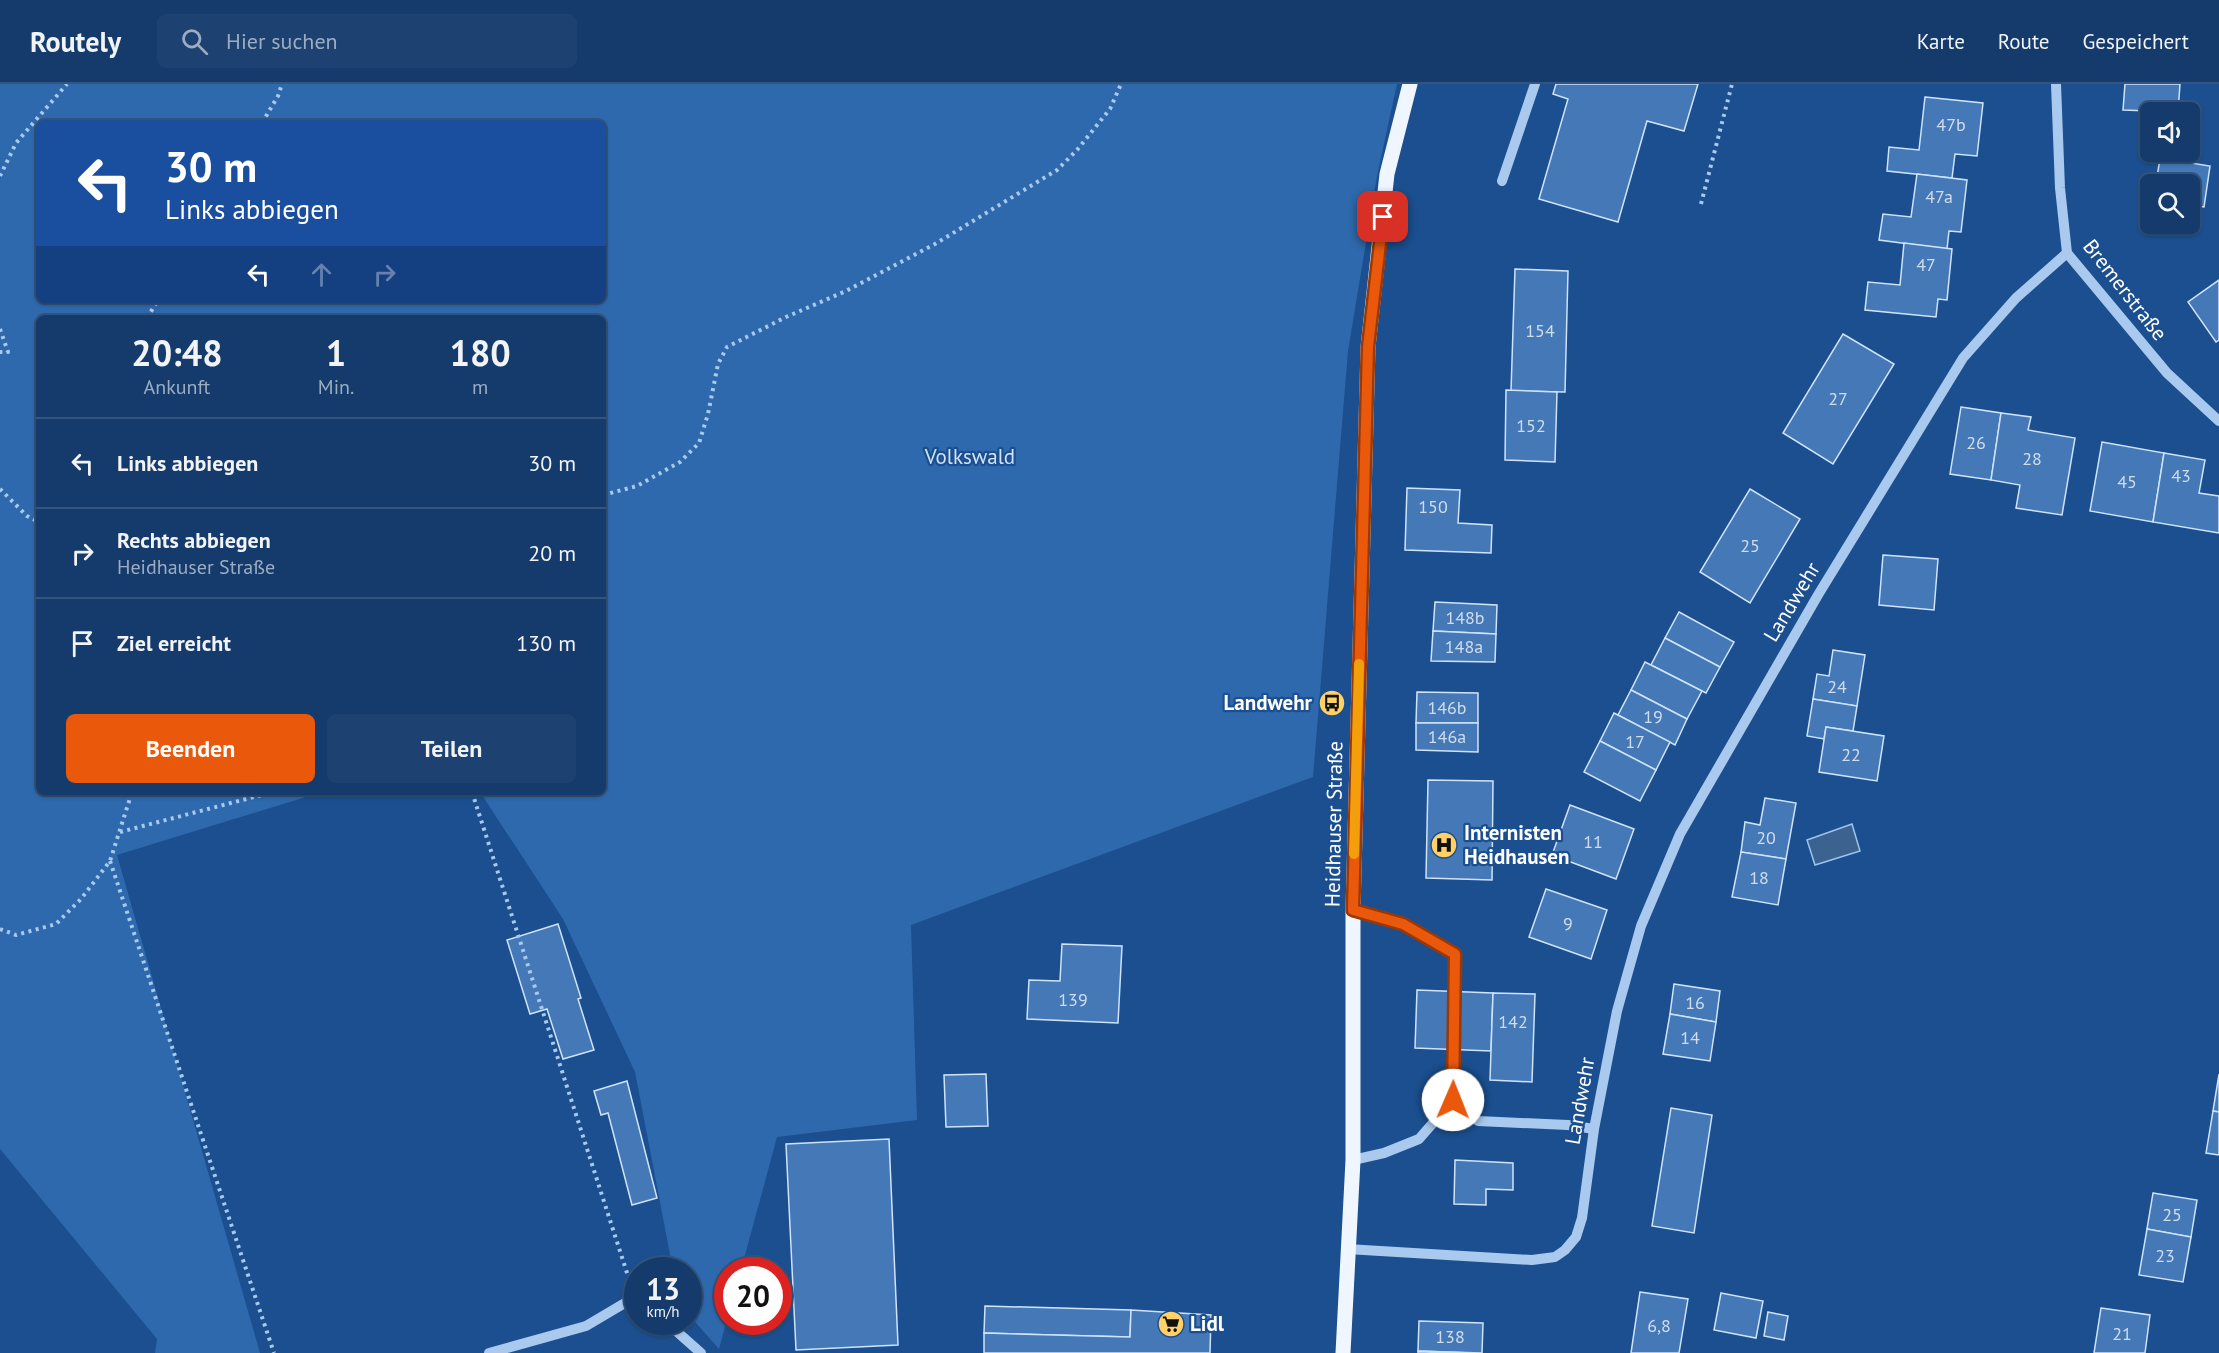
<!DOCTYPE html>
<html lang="de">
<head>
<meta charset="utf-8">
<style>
	:root { --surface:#143b6b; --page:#1d4271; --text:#f1f3f6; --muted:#9dadc1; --line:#33557e; --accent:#ea580c }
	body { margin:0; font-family:"PT Sans",sans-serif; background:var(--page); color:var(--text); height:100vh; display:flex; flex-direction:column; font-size:22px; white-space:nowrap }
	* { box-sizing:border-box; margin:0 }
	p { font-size:20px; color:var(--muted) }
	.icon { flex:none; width:33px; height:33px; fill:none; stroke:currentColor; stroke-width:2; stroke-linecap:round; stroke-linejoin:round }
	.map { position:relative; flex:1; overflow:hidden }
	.drawer { position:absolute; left:36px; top:231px; width:570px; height:480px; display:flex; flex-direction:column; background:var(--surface); border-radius:9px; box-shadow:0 2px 4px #0004,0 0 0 2px var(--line) }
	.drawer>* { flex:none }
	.hud { position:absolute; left:36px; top:36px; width:570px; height:183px; border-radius:9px; box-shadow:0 2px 4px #0004,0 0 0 2px var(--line); background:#1a4fa0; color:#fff; overflow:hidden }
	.buttons { position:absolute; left:2140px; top:18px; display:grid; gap:12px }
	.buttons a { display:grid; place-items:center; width:60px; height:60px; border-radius:9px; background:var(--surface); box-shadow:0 2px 4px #0004,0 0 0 2px var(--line); font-size:30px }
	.speed { position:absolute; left:624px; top:1173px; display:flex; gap:12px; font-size:30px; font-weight:700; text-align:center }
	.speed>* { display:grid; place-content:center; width:78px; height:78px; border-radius:50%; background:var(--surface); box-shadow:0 2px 4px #0004,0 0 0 2px var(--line); line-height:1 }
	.speed small { font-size:15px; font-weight:400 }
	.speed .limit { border:9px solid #d22; background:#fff; color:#111 }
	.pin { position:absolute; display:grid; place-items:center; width:51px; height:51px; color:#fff; margin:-26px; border-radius:12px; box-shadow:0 3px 9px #0006 }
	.me { position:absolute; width:66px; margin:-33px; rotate:1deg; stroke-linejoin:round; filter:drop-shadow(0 0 4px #0008) }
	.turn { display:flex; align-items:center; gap:21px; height:126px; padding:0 30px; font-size:27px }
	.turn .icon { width:78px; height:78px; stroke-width:2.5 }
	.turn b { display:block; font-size:42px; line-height:51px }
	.lanes { display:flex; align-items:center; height:57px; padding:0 30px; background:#0003; justify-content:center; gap:30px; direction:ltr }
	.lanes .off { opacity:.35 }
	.eta { display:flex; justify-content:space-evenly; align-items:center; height:102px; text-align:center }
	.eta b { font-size:36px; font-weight:800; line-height:42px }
	.cta { display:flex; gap:12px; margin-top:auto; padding:12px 30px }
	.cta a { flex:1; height:69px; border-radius:9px; background:var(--accent); color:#fff; font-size:24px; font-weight:800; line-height:69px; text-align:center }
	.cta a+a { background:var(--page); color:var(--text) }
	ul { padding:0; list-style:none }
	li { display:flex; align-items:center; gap:18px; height:90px; padding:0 30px; border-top:2px solid var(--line) }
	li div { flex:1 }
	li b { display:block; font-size:22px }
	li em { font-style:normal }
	header { display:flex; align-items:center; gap:36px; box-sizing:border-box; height:84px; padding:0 30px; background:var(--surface); border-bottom:2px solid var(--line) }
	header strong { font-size:28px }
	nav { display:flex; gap:33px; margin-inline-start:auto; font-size:21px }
	.search { width:420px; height:54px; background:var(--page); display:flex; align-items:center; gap:15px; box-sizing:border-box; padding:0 21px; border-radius:9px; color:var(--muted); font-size:22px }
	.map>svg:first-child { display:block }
</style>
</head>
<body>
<header>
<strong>Routely</strong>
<div class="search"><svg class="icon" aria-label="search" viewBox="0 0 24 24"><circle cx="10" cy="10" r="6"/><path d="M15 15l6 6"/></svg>Hier suchen</div>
<nav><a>Karte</a><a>Route</a><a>Gespeichert</a></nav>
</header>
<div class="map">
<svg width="2219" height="1269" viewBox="0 0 2219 1269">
	<rect width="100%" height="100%" fill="#1b4f8f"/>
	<path fill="#2e69ad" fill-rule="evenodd" d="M0 0H1397L1377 92 1348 267 1313 693 911 841 917 1036 777 1053 741 1186H728L727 1235 719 1265 689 1231 688 1186H673L635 988 563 835 480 708H603V234H39V708H322L117 771 260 1269H155L157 1255 0 1065ZM39 39H603V216H39Z"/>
	<path fill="#3c6290" stroke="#9cc4f0" stroke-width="1.5" d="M1852 740 1860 767 1815 781 1807 756Z"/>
	<g fill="#4478b7" stroke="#cfe3fa" stroke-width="1.5">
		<path d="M1556 0H1698L1684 47 1647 37 1618 138 1539 115 1568 15 1553 10Z"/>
		<path d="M2125 0H2180L2178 28 2123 26Z"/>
		<path d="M1925 13 1983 19 1977 72 1955 70 1952 94 1887 87 1889 63 1919 66Z"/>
		<path d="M2160 74 2210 82 2204 123 2190 121V100H2156Z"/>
		<path d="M1917 90 1967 96 1961 148 1949 147 1947 165 1879 156 1883 130 1911 133Z"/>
		<path d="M1904 159 1952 165 1947 216 1938 215 1936 233 1865 226 1868 198 1900 201Z"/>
		<path d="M1515 185 1568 187 1565 308 1511 307Z"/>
		<path d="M2219 196V256L2216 258 2188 218Z"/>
		<path d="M1843 250 1894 280 1833 380 1783 349Z"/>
		<path d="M1506 306 1557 308 1555 378 1505 376Z"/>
		<path d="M1961 323 2001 329 1991 396 1950 390Z"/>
		<path d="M2001 329 2031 333 2028 346 2075 354 2062 431 2016 424 2020 401 1991 396Z"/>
		<path d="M2102 358 2164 369 2153 438 2090 427Z"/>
		<path d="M2164 369 2205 376 2199 409 2219 412V449L2153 438Z"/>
		<path d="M1407 404 1460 406 1458 439 1492 441 1491 469 1405 466Z"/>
		<path d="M1750 405 1800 435 1750 519 1700 488Z"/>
		<path d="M1883 471 1938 475 1934 526 1879 521Z"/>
		<path d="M1435 518 1497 521 1496 550 1433 547Z"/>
		<path d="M1679 528 1734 558 1720 583 1665 554Z"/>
		<path d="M1433 547 1496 550 1495 578 1431 577Z"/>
		<path d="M1665 554 1720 583 1706 609 1651 581Z"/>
		<path d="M1833 566 1865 571 1857 622 1813 615 1817 590 1829 592Z"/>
		<path d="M1645 578 1702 607 1687 635 1631 606Z"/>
		<path d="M1631 606 1687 635 1675 661 1618 631Z"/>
		<path d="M1417 608 1478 609V639H1416Z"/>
		<path d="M1813 615 1857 622 1853 647 1826 643 1824 655 1807 652Z"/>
		<path d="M1614 629 1670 658 1656 686 1600 657Z"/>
		<path d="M1416 639H1478V668L1416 666Z"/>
		<path d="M1826 643 1884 652 1877 697 1819 688Z"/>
		<path d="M1600 657 1656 686 1640 717 1584 688Z"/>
		<path d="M1428 696 1493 697 1492 796 1426 794Z"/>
		<path d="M1765 714 1796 719 1786 775 1741 768 1745 738 1760 741Z"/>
		<path d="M1570 721 1634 745 1616 795 1552 771Z"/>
		<path d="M1741 768 1786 775 1778 821 1732 813Z"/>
		<path d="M1546 805 1607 826 1591 875 1529 853Z"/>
		<path d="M558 840 581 914 578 915 594 966 563 975 547 925 530 930 507 856Z"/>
		<path d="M1062 860 1122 862 1118 939 1027 935 1029 896 1060 897Z"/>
		<path d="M1674 900 1720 907 1716 938 1670 930Z"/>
		<path d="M1417 906 1493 909 1491 967 1415 964Z"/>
		<path d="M1493 909 1535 910 1532 998 1490 996Z"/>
		<path d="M1670 930 1716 938 1710 977 1663 970Z"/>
		<path d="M986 990 988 1042 946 1043 944 991Z"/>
		<path d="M2219 990V1028L2213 1027Z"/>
		<path d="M627 997 657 1114 632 1121 608 1029 601 1031 594 1007Z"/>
		<path d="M1671 1024 1712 1031 1694 1149 1652 1142Z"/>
		<path d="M2213 1027 2219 1028V1071L2206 1069Z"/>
		<path d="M889 1055 898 1261 796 1266 786 1060Z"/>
		<path d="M1455 1076 1513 1079V1106L1486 1105V1121L1454 1120Z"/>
		<path d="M2153 1109 2197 1116 2191 1153 2147 1145Z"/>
		<path d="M2147 1145 2191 1153 2183 1198 2139 1191Z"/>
		<path d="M1640 1208 1688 1215 1679 1269H1631Z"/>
		<path d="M1721 1209 1763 1217 1756 1254 1714 1246Z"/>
		<path d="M985 1222 1131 1226 1130 1253 984 1249Z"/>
		<path d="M2101 1224 2150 1231 2145 1269H2094Z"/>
		<path d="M1131 1226 1211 1231 1210 1269H984V1249L1130 1253Z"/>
		<path d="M1768 1228 1788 1232 1784 1256 1764 1252Z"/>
		<path d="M1419 1237 1483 1239 1482 1269 1418 1267Z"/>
		<path d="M1418 1267 1473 1269H1418Z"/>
	</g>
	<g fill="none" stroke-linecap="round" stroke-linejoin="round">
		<g stroke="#a9c9ee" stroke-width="4" stroke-dasharray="3 4.5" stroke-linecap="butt">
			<path d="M262 39 278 12 282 0"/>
			<path d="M0 92 16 59 67 0"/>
			<path d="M1701 120 1732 0"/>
			<path d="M147 234 158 216"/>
			<path d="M0 245 8 268H0"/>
			<path d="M0 405 27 432 39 438"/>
			<path d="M603 411 637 402 680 378 699 359 708 330 718 280 727 263 786 233 846 207 935 160 1057 86 1077 66 1110 25 1121 0"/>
			<path d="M472 708 628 1192"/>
			<path d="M120 748 273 708"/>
			<path d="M110 777 274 1269"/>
			<path d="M0 845 16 851 56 840 81 815 110 777 132 708"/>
		</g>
		<g stroke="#a9c9ee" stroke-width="10">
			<path d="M2056 0 2060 104 2067 169 2167 289 2219 337"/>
			<path d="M1502 97 1535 0"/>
			<path d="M1453 1016 1478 1037 1568 1041 1594 1045"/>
			<path d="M1353 1076 1384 1069 1419 1055 1453 1016 1455 869 1403 840 1353 826"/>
			<path d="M1347 1165 1532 1176 1555 1173 1565 1166 1576 1153 1582 1134 1594 1045 1617 927 1641 842 1680 750 1818 511 1963 274 2016 214 2067 169"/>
			<path d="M666 1238 701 1269"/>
			<path d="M489 1269 586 1242 635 1213 638 1215"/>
		</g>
		<path stroke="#f0f6ff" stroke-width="15" d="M1343 1269 1353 1076V826L1368 263 1387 90 1410 0"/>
	</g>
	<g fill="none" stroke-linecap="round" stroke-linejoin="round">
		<defs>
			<path id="route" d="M1383 133 1368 263 1353 826 1403 840 1455 870 1453 1016"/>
		</defs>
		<use href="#route" stroke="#983908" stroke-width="15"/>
		<use href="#route" stroke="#ea580c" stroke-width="10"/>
		<path stroke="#f59e0b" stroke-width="10" d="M1354 770 1359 580"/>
	</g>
	<defs>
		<symbol id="bus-disc" viewBox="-11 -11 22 22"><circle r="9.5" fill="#ffd166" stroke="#1b4f8f"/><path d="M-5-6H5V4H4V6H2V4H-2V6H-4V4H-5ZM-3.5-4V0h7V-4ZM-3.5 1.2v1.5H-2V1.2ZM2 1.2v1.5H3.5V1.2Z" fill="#111"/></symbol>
		<symbol id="hospital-disc" viewBox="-11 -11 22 22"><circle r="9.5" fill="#ffd166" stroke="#1b4f8f"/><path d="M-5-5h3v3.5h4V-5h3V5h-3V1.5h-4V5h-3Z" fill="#111"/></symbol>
		<symbol id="supermarket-disc" viewBox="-11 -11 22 22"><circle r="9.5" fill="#ffd166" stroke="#1b4f8f"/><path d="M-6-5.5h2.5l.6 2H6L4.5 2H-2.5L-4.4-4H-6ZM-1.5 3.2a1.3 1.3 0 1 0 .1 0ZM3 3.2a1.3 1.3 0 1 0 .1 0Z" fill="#111"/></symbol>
	</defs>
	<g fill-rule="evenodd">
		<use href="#bus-disc" x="1317" y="604" width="30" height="30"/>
		<use href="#hospital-disc" x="1429" y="746" width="30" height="30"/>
		<use href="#supermarket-disc" x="1156" y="1225" width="30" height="30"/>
	</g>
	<g text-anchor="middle" stroke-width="4.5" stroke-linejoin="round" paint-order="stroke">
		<g font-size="18" fill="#d0dded">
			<text x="1951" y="47">47b</text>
			<text x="1939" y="119">47a</text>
			<text x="1926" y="187">47</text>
			<text x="1540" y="253">154</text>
			<text x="1838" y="321">27</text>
			<text x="1531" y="348">152</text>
			<text x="1976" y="365">26</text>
			<text x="2032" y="381">28</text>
			<text x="2181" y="398">43</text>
			<text x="2127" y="404">45</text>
			<text x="1433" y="429">150</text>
			<text x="1750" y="468">25</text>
			<text x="1465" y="540">148b</text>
			<text x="1464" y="569">148a</text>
			<text x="1837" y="609">24</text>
			<text x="1447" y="630">146b</text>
			<text x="1653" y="639">19</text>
			<text x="1447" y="659">146a</text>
			<text x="1635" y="664">17</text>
			<text x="1851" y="677">22</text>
			<text x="1766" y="760">20</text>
			<text x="1593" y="764">11</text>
			<text x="1759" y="800">18</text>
			<text x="1568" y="846">9</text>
			<text x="1073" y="922">139</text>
			<text x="1695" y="925">16</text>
			<text x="1513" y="944">142</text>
			<text x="1690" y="960">14</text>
			<text x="2172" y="1137">25</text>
			<text x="2165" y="1178">23</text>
			<text x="1659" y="1248">6,8</text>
			<text x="2122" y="1256">21</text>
			<text x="1450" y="1259">138</text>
		</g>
		<g font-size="21" fill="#fff" stroke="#1b4f8f">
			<text transform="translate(2125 206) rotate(52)" y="7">Bremerstraße</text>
			<text transform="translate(1792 518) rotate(-59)" y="7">Landwehr</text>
			<text transform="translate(1334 740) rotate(-89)" y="7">Heidhauser Straße</text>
			<text transform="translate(1580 1017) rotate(-80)" y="7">Landwehr</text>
		</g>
		<g font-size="21" fill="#cfe3fa" stroke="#1b4f8f">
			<text x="970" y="380">Volkswald</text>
		</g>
		<g font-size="21" font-weight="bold" fill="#fff" stroke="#1b4f8f" text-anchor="start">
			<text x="1312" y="626" text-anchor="end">Landwehr</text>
			<text x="1464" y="756">Internisten<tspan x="1464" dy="24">Heidhausen</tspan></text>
			<text x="1190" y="1247">Lidl</text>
		</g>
	</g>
</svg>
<div class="buttons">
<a><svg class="icon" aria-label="sound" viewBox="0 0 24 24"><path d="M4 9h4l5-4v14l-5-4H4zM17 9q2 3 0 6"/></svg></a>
<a><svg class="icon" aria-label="search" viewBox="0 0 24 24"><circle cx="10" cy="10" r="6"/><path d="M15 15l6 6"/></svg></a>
</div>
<div class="speed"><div>13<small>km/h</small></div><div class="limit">20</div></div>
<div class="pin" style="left:1383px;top:133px;background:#d93025"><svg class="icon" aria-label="arrive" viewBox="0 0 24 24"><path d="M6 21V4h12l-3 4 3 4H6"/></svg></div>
<svg class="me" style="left:1453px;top:1016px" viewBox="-20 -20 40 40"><circle r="19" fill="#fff"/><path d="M0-13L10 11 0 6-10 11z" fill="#ea580c"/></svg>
<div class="hud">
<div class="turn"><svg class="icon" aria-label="left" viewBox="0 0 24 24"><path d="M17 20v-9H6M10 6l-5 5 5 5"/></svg><div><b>30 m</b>Links abbiegen</div></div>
<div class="lanes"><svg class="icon" aria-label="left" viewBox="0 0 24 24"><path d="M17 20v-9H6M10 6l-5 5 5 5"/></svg><svg class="icon off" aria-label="ahead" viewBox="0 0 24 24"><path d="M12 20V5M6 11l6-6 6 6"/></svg><svg class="icon off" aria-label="right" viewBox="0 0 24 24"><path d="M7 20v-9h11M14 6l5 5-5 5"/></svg></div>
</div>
<section class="drawer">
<div class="eta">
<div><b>20:48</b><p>Ankunft</p></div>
<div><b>1</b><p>Min.</p></div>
<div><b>180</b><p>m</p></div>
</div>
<ul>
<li><svg class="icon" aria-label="left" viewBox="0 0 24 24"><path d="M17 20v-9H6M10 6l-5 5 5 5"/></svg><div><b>Links abbiegen</b></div><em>30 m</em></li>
<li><svg class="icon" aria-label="right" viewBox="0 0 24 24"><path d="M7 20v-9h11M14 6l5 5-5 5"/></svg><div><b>Rechts abbiegen</b><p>Heidhauser Straße</p></div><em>20 m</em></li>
<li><svg class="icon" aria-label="arrive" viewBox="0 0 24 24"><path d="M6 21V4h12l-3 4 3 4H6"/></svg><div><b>Ziel erreicht</b></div><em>130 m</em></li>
</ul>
<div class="cta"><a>Beenden</a><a>Teilen</a></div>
</section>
</div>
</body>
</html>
